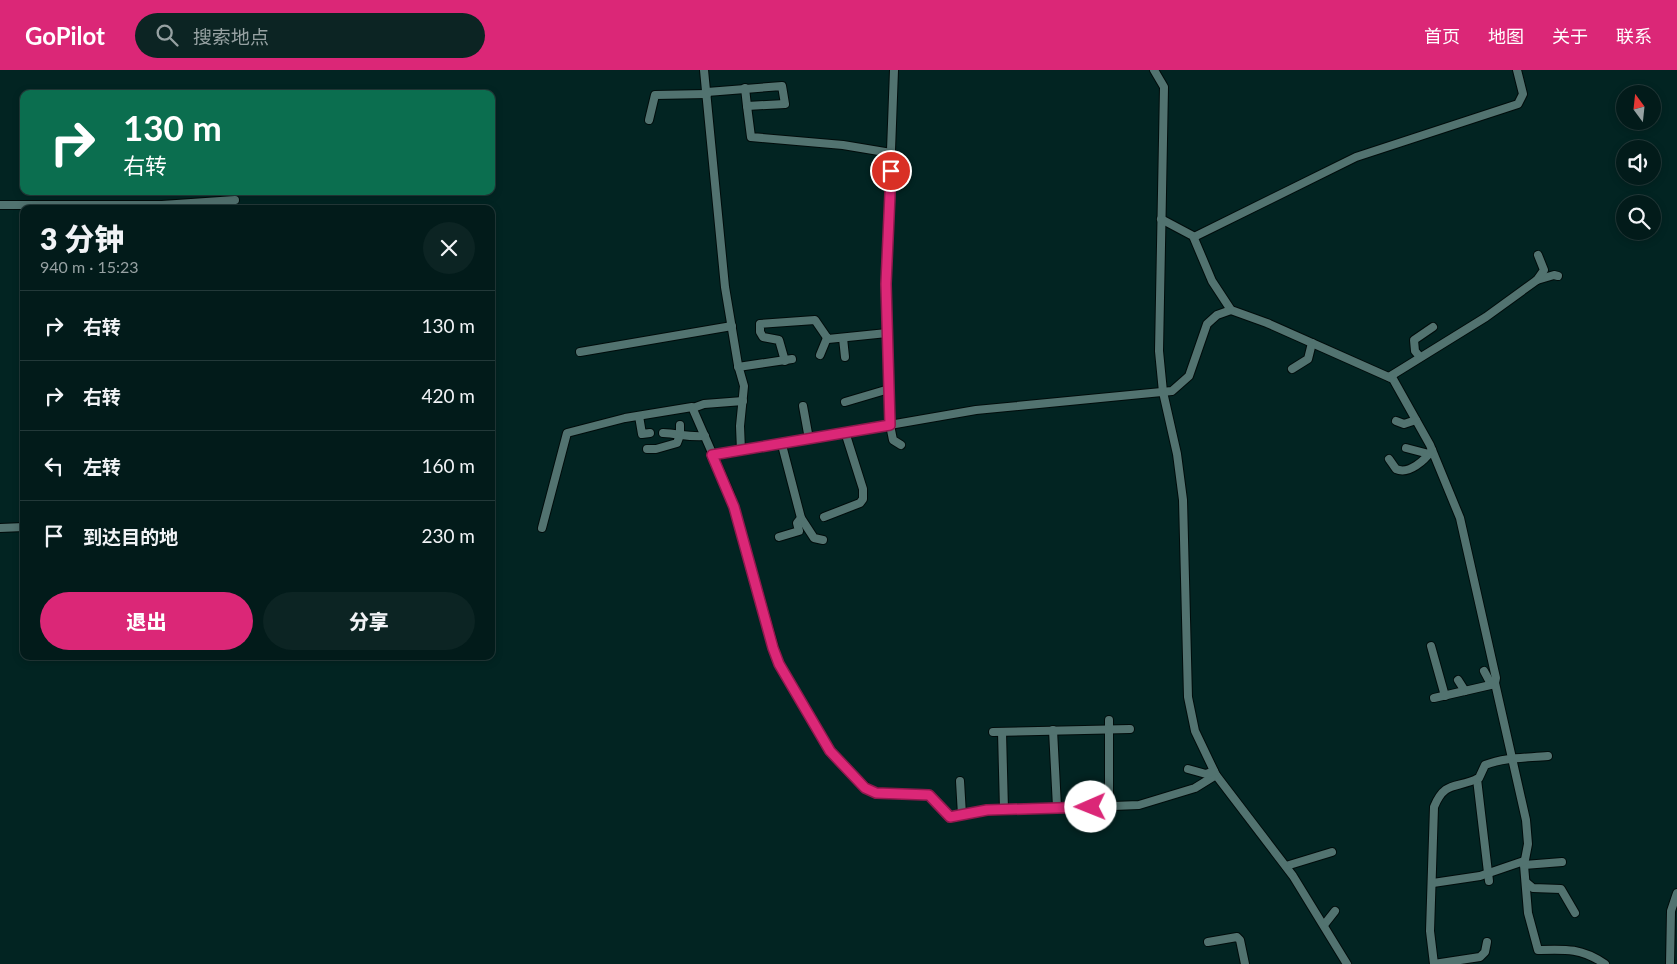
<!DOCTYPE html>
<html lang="zh">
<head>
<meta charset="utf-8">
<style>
	:root { --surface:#021b1a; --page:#0c2423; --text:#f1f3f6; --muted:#96a1a2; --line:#233939; --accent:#db2777 }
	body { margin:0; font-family:Lato,"Noto Sans SC",sans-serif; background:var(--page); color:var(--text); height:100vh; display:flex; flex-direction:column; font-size:19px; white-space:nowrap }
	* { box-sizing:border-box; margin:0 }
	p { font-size:16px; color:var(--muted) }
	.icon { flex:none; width:28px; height:28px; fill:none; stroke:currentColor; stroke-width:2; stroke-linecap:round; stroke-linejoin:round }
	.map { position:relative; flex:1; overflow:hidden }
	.drawer { position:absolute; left:20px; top:135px; width:475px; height:455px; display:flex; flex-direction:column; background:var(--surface); border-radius:10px; box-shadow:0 2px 8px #0003,0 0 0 1px var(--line) }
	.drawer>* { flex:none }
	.top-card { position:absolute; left:20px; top:20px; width:475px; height:105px; border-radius:10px; box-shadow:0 2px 8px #0003,0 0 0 1px var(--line); background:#0b6e4f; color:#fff; overflow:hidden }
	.needle { width:32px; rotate:345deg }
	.fabs { position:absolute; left:1616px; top:15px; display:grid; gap:10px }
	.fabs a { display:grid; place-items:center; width:45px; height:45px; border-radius:50%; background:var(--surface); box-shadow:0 2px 8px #0003,0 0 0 1px var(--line); font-size:25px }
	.pin { position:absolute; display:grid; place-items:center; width:42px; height:42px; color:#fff; margin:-21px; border:2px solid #fff; border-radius:50%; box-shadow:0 1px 5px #0007 }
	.me { position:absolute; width:55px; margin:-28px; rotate:269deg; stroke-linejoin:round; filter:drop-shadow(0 0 4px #0008) }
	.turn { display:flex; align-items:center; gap:18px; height:105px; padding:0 20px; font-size:22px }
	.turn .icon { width:65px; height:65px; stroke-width:2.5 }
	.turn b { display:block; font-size:35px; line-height:42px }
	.round { display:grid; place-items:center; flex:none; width:52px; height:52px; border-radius:26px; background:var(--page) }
	.head { display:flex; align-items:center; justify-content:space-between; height:85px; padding:0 20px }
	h1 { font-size:30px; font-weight:800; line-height:38px }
	.cta { display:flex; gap:10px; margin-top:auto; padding:10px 20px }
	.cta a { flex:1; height:58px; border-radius:30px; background:var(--accent); color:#fff; font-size:20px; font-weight:800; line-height:58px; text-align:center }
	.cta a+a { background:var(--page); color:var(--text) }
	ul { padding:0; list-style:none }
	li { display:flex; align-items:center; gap:15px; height:70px; padding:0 20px; border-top:1px solid var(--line) }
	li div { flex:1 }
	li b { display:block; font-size:19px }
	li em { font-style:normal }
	header { display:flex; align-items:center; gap:30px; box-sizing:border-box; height:70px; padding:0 25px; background:var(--accent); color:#fff }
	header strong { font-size:24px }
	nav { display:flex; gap:28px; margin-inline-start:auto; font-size:18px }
	.search { width:350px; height:45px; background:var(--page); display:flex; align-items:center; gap:12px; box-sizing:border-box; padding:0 18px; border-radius:28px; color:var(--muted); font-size:19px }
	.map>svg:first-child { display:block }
</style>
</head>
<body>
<header>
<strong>GoPilot</strong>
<div class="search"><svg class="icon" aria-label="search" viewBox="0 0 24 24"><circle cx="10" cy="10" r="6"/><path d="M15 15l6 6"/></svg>搜索地点</div>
<nav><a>首页</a><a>地图</a><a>关于</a><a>联系</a></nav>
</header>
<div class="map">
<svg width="1677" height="894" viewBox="0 0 1677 894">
	<rect width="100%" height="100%" fill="#022422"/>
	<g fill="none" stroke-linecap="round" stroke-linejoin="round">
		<defs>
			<g id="street">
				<path d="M704 0 725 217 738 295 744 316 740 356 741 381"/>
				<path d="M894 0 886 214 890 355 893 370 901 375"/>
				<path d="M1154 0 1164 17 1159 281 1163 322 1177 384 1183 430 1188 627 1195 661 1216 705 1293 806 1347 894"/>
				<path d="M745 18 747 36"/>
				<path d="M707 22 782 16 785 34 747 36 751 67 843 75 891 83"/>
				<path d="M649 50 655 25 707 24"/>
				<path d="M0 135H162L235 130"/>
				<path d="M1161 149 1193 166 1212 211 1231 240 1267 253 1393 309 1430 375 1460 448 1496 608 1495 613 1526 750 1528 774 1524 795 1528 843 1538 880C1566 879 1581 878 1605 894"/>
				<path d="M1194 167 1356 87 1518 34 1523 24 1517 0"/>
				<path d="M1537 210 1554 205 1558 206"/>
				<path d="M843 268 845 287"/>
				<path d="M580 282 732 256"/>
				<path d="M820 285 827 268"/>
				<path d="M1420 287 1415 281 1414 270 1433 257"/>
				<path d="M785 291 779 270 763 267 760 262V254L815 250 828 269 887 263"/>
				<path d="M738 297 792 289"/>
				<path d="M1292 299 1308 289 1312 273"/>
				<path d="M1389 307 1486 247 1537 210 1544 200 1538 185"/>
				<path d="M845 332 889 319"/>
				<path d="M803 336 809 369"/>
				<path d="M693 338 704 334 743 331"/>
				<path d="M639 346 642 364 650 363"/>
				<path d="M1396 351 1404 354 1416 350"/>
				<path d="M663 363C680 364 687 367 705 366"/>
				<path d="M1406 378 1429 384"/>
				<path d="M647 379H656L677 373 680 365V355"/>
				<path d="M711 386 976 340 1172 321 1189 306 1207 254 1217 245 1231 240"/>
				<path d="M1389 389 1396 399C1409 405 1425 390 1432 380"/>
				<path d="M824 447 860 433 863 429V419L845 362"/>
				<path d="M801 448 814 468 823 470"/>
				<path d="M0 458 24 457"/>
				<path d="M542 458 567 363 625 348 692 337 730 424 779 594 830 681 852 705 872 722 929 725 950 747 987 741 1139 735 1195 718 1216 705"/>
				<path d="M779 467 799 461 797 453 801 448 782 375"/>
				<path d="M1431 576 1445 626"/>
				<path d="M1484 601 1491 614"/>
				<path d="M1458 610 1465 621"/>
				<path d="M1434 628 1495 614"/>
				<path d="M1109 650V736"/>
				<path d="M1053 660 1057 737"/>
				<path d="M993 662 1130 659"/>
				<path d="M1002 662 1004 740"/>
				<path d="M1188 699 1206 704 1214 701"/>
				<path d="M1477 709 1489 811"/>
				<path d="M960 711 962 745"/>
				<path d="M1524 795 1562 792"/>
				<path d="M1286 796 1332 782"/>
				<path d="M1433 813 1480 806 1524 791"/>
				<path d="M1527 813 1533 818 1561 819 1575 843"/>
				<path d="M1324 855 1335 841"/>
				<path d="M1208 872 1237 867 1240 870 1245 894"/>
				<path d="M1434 894 1430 861 1434 737C1445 710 1456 719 1479 708L1485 695C1505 687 1527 688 1548 686"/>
				<path d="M1434 894 1480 887 1485 882 1487 872"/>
				<path d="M1670 894 1671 841 1677 823"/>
			</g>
		</defs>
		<use href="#street" stroke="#000c0b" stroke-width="10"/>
		<use href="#street" stroke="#527370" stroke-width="8"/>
	</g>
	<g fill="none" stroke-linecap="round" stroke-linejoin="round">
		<defs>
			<path id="route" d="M891 101 886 214 890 355 712 385 734 437 773 578 779 594 830 681 865 718 876 723 929 725 950 747 987 740 1091 737"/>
		</defs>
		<use href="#route" stroke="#8e194d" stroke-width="12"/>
		<use href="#route" stroke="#db2777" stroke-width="9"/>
	</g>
</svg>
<div class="fabs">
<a><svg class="needle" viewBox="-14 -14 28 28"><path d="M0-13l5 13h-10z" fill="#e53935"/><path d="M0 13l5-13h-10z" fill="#96a1a2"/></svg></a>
<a><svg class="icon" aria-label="sound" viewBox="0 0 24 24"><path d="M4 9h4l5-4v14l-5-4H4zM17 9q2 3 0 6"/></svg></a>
<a><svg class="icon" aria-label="search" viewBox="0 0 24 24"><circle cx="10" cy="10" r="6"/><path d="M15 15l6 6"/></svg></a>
</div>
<div class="pin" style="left:891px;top:101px;background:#d93025"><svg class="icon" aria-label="arrive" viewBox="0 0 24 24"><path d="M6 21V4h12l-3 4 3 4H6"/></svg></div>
<svg class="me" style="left:1091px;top:737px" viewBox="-20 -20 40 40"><circle r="19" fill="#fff"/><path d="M0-13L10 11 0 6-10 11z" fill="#db2777"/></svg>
<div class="top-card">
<div class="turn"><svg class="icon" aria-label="right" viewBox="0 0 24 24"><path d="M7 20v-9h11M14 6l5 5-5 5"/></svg><div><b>130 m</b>右转</div></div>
</div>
<section class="drawer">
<div class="head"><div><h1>3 分钟</h1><p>940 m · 15:23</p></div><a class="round"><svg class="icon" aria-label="close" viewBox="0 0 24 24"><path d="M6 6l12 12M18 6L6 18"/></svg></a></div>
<ul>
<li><svg class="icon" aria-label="right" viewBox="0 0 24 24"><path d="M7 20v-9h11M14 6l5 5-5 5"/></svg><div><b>右转</b></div><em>130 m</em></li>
<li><svg class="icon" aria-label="right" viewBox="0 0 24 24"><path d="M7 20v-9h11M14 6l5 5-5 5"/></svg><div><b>右转</b></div><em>420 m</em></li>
<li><svg class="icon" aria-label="left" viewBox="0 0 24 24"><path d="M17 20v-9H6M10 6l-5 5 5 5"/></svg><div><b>左转</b></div><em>160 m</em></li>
<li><svg class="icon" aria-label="arrive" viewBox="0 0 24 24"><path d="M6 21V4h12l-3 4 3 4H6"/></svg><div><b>到达目的地</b></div><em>230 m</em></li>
</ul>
<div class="cta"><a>退出</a><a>分享</a></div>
</section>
</div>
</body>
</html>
